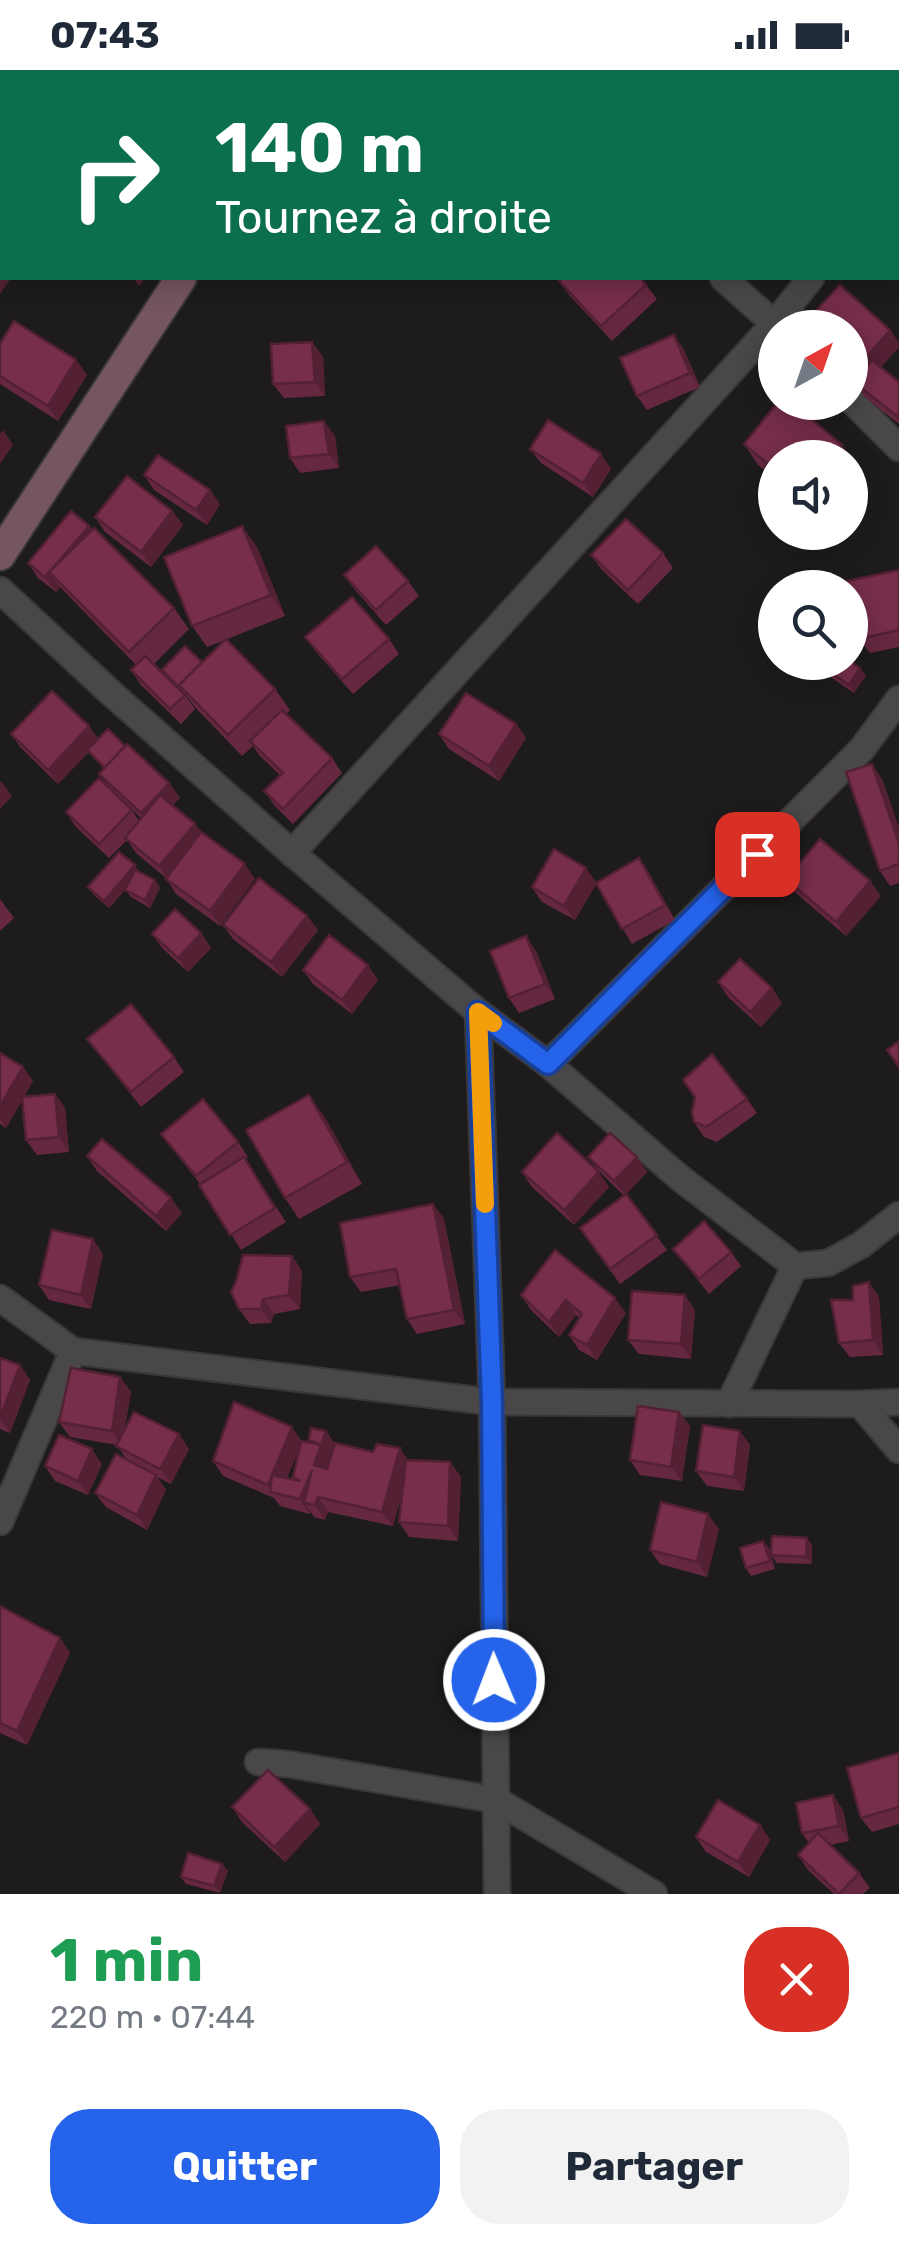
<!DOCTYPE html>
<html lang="fr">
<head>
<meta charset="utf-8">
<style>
	:root { --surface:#fff; --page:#f2f2f3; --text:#1f2937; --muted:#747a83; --accent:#2563eb }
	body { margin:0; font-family:Rubik,sans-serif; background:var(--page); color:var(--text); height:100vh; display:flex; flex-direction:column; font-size:38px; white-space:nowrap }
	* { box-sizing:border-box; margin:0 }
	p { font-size:32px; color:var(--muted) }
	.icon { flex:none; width:55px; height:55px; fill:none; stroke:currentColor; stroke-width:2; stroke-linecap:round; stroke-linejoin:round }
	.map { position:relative; height:1824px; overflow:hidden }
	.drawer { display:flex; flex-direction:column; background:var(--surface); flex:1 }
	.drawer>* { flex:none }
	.banner { position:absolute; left:0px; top:0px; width:900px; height:210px; box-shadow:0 5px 25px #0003; background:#0b6e4f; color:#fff; overflow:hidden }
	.needle { width:65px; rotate:40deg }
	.tools { position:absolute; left:758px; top:240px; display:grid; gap:20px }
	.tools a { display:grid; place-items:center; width:110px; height:110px; border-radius:50%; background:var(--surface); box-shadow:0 5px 25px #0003; font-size:50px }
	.pin { position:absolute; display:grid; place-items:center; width:85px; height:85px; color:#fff; margin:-42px; border-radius:20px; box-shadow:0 5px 15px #0006 }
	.me { position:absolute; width:110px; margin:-55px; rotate:359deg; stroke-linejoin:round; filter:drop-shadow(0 0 8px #0008) }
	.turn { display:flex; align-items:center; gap:35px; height:210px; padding:0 50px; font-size:45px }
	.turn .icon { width:130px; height:130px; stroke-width:2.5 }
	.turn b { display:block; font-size:70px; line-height:85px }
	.round { display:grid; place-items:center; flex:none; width:105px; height:105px; border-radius:40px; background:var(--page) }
	.headline { display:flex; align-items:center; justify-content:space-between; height:170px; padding:0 50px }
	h1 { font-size:60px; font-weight:700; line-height:75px; color:#1e9e55 }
	.button { display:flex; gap:20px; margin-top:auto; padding:20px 50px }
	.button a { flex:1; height:115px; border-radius:40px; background:var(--accent); color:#fff; font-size:40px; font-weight:700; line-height:115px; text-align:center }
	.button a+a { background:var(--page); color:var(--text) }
	.status { display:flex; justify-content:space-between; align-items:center; height:70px; padding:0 50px; background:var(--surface); direction:ltr }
	.status svg { height:28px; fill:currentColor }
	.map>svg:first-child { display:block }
</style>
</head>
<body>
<div class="status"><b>07:43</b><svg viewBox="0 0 49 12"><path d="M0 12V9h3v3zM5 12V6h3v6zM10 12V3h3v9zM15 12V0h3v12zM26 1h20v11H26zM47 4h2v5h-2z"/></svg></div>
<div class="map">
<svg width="899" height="1824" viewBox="0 0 899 1824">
	<rect width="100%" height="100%" fill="#1e1b1c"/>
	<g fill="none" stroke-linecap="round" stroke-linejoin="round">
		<defs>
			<g id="street">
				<path d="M489 0 492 2"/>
				<path d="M898 100 899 98"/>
				<path d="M723 208 779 258"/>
				<path d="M850 329 899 378"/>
				<path d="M0 520 111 623 292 783 478 942 548 994 680 1108 795 1196 828 1193 861 1175 899 1145"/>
				<path d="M292 783 775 253 811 208"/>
				<path d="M478 942 492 1332 497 1824"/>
				<path d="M548 994 862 679 899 629"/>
				<path d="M0 1228 73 1281 492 1332 860 1334 899 1332"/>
				<path d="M729 1334 795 1196"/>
				<path d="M860 1334 899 1380"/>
				<path d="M0 1452 73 1281"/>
				<path d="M258 1692 288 1694 496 1730 654 1824"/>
			</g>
			<g id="secondary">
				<path d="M314 2 316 0"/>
				<path d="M0 485 181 208"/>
			</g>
		</defs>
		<use href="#street" stroke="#393738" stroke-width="29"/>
		<use href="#secondary" stroke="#393738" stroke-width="34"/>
		<use href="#street" stroke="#4a4748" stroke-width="25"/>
		<use href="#secondary" stroke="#745561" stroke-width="30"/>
	</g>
	<g fill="#652840" fill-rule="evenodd">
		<path d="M559 211 646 215 657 229 612 271 570 226Z"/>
		<path d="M810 247 890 260 899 273V277L881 297 899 312V354L865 327 854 312 863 301 850 289V258H817Z"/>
		<path d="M674 265 684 280 700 317 647 340 637 326Z"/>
		<path d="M312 272 323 287 325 326 284 328 273 314Z"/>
		<path d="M0 274 76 290 87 305 58 351 0 314Z"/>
		<path d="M778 332H791L842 375 857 397 850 405V388H775V409L758 395 744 374Z"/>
		<path d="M335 366 339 398 300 403 290 388Z"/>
		<path d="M530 379 611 399 593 427 541 393Z"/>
		<path d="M144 405 220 434 207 455 154 420Z"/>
		<path d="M172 441 183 455 151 497 105 462 95 447Z"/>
		<path d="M89 456 174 538 189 559 154 594 185 625 195 639 181 654 141 615 131 600 136 595 60 517 56 522 38 508 28 493Z"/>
		<path d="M242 456 257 477 285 546 227 569 275 619 290 640 286 644 332 688 342 703 293 754 275 736 264 721 280 705 260 686 253 676 242 686 194 636 186 625 167 607 162 600 202 592 225 570 207 577 192 556Z"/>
		<path d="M663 483 673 498 638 534 602 500 591 485Z"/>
		<path d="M899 500V577L870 583 859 569Z"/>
		<path d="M344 505 408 511 419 526 386 555 355 520Z"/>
		<path d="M305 567 389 569 399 584 353 624 316 582Z"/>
		<path d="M824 598 866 605 854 623 829 606Z"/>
		<path d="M516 654 526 668 499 711 449 679 439 664Z"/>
		<path d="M11 664 98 669 125 676 169 713 180 728 172 735 255 809 220 856 176 824 166 808 136 783 127 770 109 788 76 757 66 742 132 740 139 751 141 748 110 718 99 704 104 699 89 682 58 714 21 678Z"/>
		<path d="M882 709 899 758V813L890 816 880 801Z"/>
		<path d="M639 788 649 803 675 850 632 874 596 814 575 850 542 832 532 817 596 812Z"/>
		<path d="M140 802 155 810 160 818 150 838 131 827 125 820 109 838 94 825 88 817Z"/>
		<path d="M786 809 881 826 846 866 796 823Z"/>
		<path d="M0 829 14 848 0 861Z"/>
		<path d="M307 846 318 860 282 907 233 869 223 855Z"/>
		<path d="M201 863 211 878 188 902 163 879 152 864Z"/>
		<path d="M536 881 555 929 519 943 509 928Z"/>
		<path d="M303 900 378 910 352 944 313 914Z"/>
		<path d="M718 912 782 933 761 957 728 927Z"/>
		<path d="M87 969 174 987 184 1002 141 1037Z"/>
		<path d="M0 983 23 997 33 1011 24 1026 55 1024 65 1038 69 1082 37 1085 26 1070 22 1030 6 1058 0 1054Z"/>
		<path d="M747 1029 757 1043 717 1072 704 1067 694 1052Z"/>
		<path d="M324 1046 362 1114 299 1149 285 1128Z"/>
		<path d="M161 1064 238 1072 248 1087 245 1089 286 1152 241 1180 200 1114Z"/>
		<path d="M87 1086 182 1143 166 1161 97 1101Z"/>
		<path d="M588 1087H637L647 1102 626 1124 667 1180 620 1214 580 1158 624 1126 599 1101Z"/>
		<path d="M522 1102 609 1117 574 1155 532 1117Z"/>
		<path d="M433 1134 444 1149 465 1254 417 1264 407 1249 400 1215 361 1222 350 1207Z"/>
		<path d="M673 1179 731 1182 741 1196 709 1224Z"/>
		<path d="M555 1180 626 1243 597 1290 579 1280 569 1265 580 1248 576 1245 559 1267 531 1240 521 1225Z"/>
		<path d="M103 1184 91 1239 49 1230 39 1215Z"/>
		<path d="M292 1186 302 1201 300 1239 274 1244 271 1253 250 1254 239 1239Z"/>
		<path d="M879 1227 883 1285 850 1287 839 1273 853 1230Z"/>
		<path d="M695 1240 691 1289 639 1284 628 1270Z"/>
		<path d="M0 1288 20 1295 30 1310 10 1363 0 1359Z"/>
		<path d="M120 1307 131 1322 124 1361 189 1379 171 1414 157 1407 166 1420 147 1460 106 1437 95 1423 126 1389 117 1375 70 1367 59 1352Z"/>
		<path d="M679 1342 690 1356 682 1411 640 1405 630 1390Z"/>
		<path d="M326 1361 335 1374 408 1391 450 1392 461 1407 458 1471 409 1467 399 1452 403 1420 393 1456 328 1442 325 1450 314 1447 311 1442 310 1444 280 1436 274 1428 223 1406 213 1391 311 1373 309 1370ZM300 1377 293 1407 295 1410 287 1408Z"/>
		<path d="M750 1375 744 1421 707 1416 696 1401Z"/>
		<path d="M102 1394 88 1425 55 1411 45 1396Z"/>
		<path d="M719 1459 707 1507 660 1494 650 1480Z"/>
		<path d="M763 1471 769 1478 775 1499 751 1506 746 1498Z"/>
		<path d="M812 1475V1494L777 1493 771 1485Z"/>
		<path d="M0 1536 60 1568 70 1583 27 1675 0 1663Z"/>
		<path d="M899 1683V1754L872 1762 861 1748Z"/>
		<path d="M232 1737 310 1739 320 1754 285 1792 242 1752Z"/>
		<path d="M843 1740 849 1771 830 1775 859 1803 870 1818 863 1824H834L808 1800 798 1785 809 1773 802 1763Z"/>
		<path d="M760 1755 770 1770 749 1807 706 1782 696 1767Z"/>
		<path d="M222 1794 228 1801 220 1823 186 1814 181 1807Z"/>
	</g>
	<g fill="#532034">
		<path d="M217 0H238L236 2H215Z"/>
		<path d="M2 110V136L0 138V112Z"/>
		<path d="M2 189V208H11L0 224V193Z"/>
		<path d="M134 208H145L139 216Z"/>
		<path d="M890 260 899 273V277L871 308 861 293Z"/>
		<path d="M674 265 684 280 700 317 690 303Z"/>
		<path d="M312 272 323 287 325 326 315 312Z"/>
		<path d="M76 290 87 305 58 351 48 336Z"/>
		<path d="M324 351 335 366 339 398 329 384Z"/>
		<path d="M3 360 13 375 0 394V364Z"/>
		<path d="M842 375 857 397 850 405V388H832Z"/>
		<path d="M601 384 611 399 593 427 583 413Z"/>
		<path d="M210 420 220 434 207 455 196 440Z"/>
		<path d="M172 441 183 455 151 497 141 482Z"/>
		<path d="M89 456 99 471 49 502Z"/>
		<path d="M242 456 257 477 285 546 271 525Z"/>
		<path d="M49 503 60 517 56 522 45 507Z"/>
		<path d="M860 598 866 605 854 623 849 615Z"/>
		<path d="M516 654 526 668 499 711 489 696Z"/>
		<path d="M89 656 100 671 58 714 48 700Z"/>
		<path d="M872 694 882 709 899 758V773Z"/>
		<path d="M1 711 12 726 0 739V713Z"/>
		<path d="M169 713 180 728 152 758 141 743Z"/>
		<path d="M195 754 205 768 169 811 159 796Z"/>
		<path d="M639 788 649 803 675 850 665 835Z"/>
		<path d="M245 794 255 809 220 856 210 841Z"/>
		<path d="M135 795 140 803 109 838 104 831Z"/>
		<path d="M586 798 597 813 575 850 564 836Z"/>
		<path d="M155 810 160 818 150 838 145 830Z"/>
		<path d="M870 811 881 826 846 866 836 852Z"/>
		<path d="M307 846 318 860 282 907 271 892Z"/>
		<path d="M201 863 211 878 188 902 178 888Z"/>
		<path d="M526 866 536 881 555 929 545 914Z"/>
		<path d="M368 895 378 910 352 944 342 930Z"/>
		<path d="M772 918 782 933 761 957 750 942Z"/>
		<path d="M23 997 33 1011 6 1058 0 1049V1036Z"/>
		<path d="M55 1024 65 1038 69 1082 59 1067Z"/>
		<path d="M309 1025 324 1046 362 1114 347 1092Z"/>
		<path d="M637 1087 647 1102 625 1126 614 1111Z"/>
		<path d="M599 1102 609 1117 574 1155 564 1140Z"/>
		<path d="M171 1128 182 1143 166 1161 156 1146Z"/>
		<path d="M433 1134 444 1149 465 1254 454 1240Z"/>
		<path d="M93 1169 103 1184 91 1239 81 1225Z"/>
		<path d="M292 1186 302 1201 300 1239 289 1225Z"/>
		<path d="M869 1212 879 1227 883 1285 873 1270Z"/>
		<path d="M685 1225 695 1240 691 1289 681 1274Z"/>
		<path d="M615 1228 626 1243 597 1290 587 1275Z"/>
		<path d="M263 1229 274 1244 271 1253 261 1239Z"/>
		<path d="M566 1230 576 1245 559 1267 549 1252Z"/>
		<path d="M20 1295 30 1310 10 1363 0 1348Z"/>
		<path d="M120 1307 131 1322 122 1376 112 1361Z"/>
		<path d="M679 1342 690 1356 682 1411 671 1397Z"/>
		<path d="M292 1357 302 1372 280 1424 273 1423 268 1415Z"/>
		<path d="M326 1361 336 1376 324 1410 314 1395Z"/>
		<path d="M740 1361 750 1375 744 1421 734 1407Z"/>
		<path d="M179 1364 189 1379 171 1414 160 1399Z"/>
		<path d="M400 1378 410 1393 393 1456 382 1442Z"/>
		<path d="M92 1379 102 1394 88 1425 78 1411Z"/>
		<path d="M450 1392 461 1407 458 1471 448 1456Z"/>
		<path d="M312 1400 304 1433 311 1442 310 1444 300 1429Z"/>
		<path d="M156 1405 166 1420 147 1460 137 1445Z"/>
		<path d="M318 1427 328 1442 325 1450 315 1435Z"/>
		<path d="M708 1444 719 1459 707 1507 697 1492Z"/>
		<path d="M807 1468 812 1475V1494L806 1487Z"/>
		<path d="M763 1471 769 1478 775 1499 770 1491Z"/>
		<path d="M60 1568 70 1583 27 1675 17 1661Z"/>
		<path d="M833 1725 843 1740 849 1771 839 1756Z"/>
		<path d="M310 1739 320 1754 285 1792 274 1777Z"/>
		<path d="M760 1755 770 1770 749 1807 738 1792Z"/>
		<path d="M222 1794 228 1801 220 1823 214 1816Z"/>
	</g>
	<g fill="#762e4b" stroke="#532034" stroke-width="2.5">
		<path d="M171 0H217L215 2H175Z"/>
		<path d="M699 0H748L747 2H698Z"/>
		<path d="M763 0H775L779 2H762Z"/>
		<path d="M0 64 2 66V110L0 112Z"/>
		<path d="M563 208H640L646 215 601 256 559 211Z"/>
		<path d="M840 215 890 260 861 293 850 284V258H821L810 247Z"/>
		<path d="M14 251 76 290 48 336 0 306V274Z"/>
		<path d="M674 265 690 303 637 326 620 288Z"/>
		<path d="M312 272 315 312 273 314 271 274Z"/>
		<path d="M872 290 899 312V348L854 312Z"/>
		<path d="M778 332H791L842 375 832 388H775V400L744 374Z"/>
		<path d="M548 350 601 384 583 413 530 379Z"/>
		<path d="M324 351 329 384 290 388 286 356Z"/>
		<path d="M158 385 210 420 196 440 144 405Z"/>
		<path d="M127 406 172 441 141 482 95 447Z"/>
		<path d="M71 441 89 456 45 507 28 493Z"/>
		<path d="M626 449 663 483 628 520 591 485Z"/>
		<path d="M242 456 271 525 192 556 164 487Z"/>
		<path d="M94 458 174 538 129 582 49 502Z"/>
		<path d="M376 476 408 511 376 540 344 505Z"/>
		<path d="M899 500V560L859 569 850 527V518H848L847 511Z"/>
		<path d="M352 527 389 569 342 609 305 567Z"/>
		<path d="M226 569 275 619 228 665 179 615Z"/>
		<path d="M185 576 202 592 179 615 180 618 162 600Z"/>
		<path d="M145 586 185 625 170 639 131 600Z"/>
		<path d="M850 591 860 598 849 615 824 598 828 592H850Z"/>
		<path d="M52 621 89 656 48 700 11 664Z"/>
		<path d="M466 623 516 654 489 696 439 664Z"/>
		<path d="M282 640 332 688 283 739 264 721 283 703 250 671Z"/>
		<path d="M108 659 125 676 105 698 87 680Z"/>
		<path d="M127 674 169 713 141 743 99 704Z"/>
		<path d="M872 694 899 773V794L880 801 846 702Z"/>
		<path d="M99 708 132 740 99 774 66 742Z"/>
		<path d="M160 725 195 754 159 796 125 768Z"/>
		<path d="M201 762 245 794 210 841 166 809Z"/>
		<path d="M820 769 870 811 836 852 786 809Z"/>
		<path d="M554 779 586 798 564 836 532 817Z"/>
		<path d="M119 782 135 795 104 831 88 817Z"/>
		<path d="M639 788 665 835 622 859 596 813Z"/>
		<path d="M135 800 155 810 145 830 125 820Z"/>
		<path d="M259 808 307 846 271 892 223 855Z"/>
		<path d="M175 839 201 863 178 888 152 864Z"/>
		<path d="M329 865 368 895 342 930 303 900Z"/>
		<path d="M526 866 545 914 509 928 490 881Z"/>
		<path d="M740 889 772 918 750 942 718 912Z"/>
		<path d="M131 934 174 987 131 1022 87 969Z"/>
		<path d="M899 971V997L887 980Z"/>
		<path d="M0 983 23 997 0 1036Z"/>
		<path d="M712 984 747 1029 706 1057 694 1052 692 1042 695 1027 683 1010Z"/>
		<path d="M55 1024 59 1067 26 1070 22 1027Z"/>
		<path d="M309 1025 347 1092 285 1128 246 1060Z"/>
		<path d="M203 1029 238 1072 196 1106 161 1064Z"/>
		<path d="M557 1063 599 1102 564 1140 522 1102Z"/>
		<path d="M610 1063 637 1087 614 1111 588 1087Z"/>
		<path d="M102 1069 171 1128 156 1146 87 1086Z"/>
		<path d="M244 1087 275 1138 230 1165 199 1115Z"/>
		<path d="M626 1124 657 1165 610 1199 580 1158Z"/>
		<path d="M433 1134 454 1240 407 1249 396 1199 350 1207 340 1153Z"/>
		<path d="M704 1151 731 1182 699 1209 673 1179Z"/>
		<path d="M52 1160 93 1169 81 1225 39 1215Z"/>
		<path d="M555 1180 615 1228 587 1275 569 1265 582 1244 566 1230 549 1252 521 1225Z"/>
		<path d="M243 1185 292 1186 289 1225 263 1229 261 1239H239L231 1222 236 1212Z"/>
		<path d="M869 1212 873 1270 839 1273 831 1230H853V1216Z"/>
		<path d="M632 1221 685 1225 681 1274 628 1270Z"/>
		<path d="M0 1288 20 1295 0 1348Z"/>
		<path d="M71 1298 120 1307 112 1361 59 1352Z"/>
		<path d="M234 1332 292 1357 268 1415 213 1391Z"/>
		<path d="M638 1336 679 1342 671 1397 630 1390Z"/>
		<path d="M134 1342 179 1364 160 1399 116 1376Z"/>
		<path d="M703 1355 740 1361 734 1407 696 1401Z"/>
		<path d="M311 1358 326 1361 321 1375 309 1370Z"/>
		<path d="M59 1365 92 1379 78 1411 45 1396Z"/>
		<path d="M301 1371 321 1375 314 1395 327 1399 335 1373 373 1382 377 1374 400 1378 382 1442 318 1427 315 1435 304 1433 312 1400 300 1429 270 1422 272 1405 300 1411 293 1407Z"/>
		<path d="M116 1384 156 1405 137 1445 95 1423Z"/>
		<path d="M406 1390 450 1392 448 1456 399 1452Z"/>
		<path d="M661 1432 708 1444 697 1492 650 1480Z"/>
		<path d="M772 1466 807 1468 806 1487 771 1485Z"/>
		<path d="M763 1471 770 1491 746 1498 740 1478Z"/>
		<path d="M0 1536 60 1568 17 1661 0 1653Z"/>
		<path d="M899 1683V1737L861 1748 847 1698Z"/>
		<path d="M268 1700 310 1739 274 1777 232 1737Z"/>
		<path d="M833 1725 839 1756 802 1763 796 1733Z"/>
		<path d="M718 1730 760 1755 738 1792 696 1767Z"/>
		<path d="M818 1763 859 1803 839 1824 798 1785Z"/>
		<path d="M188 1783 222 1794 214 1816 181 1807Z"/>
	</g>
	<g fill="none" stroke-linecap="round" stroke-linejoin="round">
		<defs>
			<path id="route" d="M494 1610 492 1332 478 942 548 994 757 784"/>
		</defs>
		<use href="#route" stroke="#184099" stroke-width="25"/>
		<use href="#route" stroke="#2563eb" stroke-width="18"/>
		<path stroke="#f59e0b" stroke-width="18" d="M485 1134 478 942 493 953"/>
	</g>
</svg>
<div class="tools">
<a><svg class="needle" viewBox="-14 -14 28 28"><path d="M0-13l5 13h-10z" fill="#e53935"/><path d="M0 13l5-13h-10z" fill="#747a83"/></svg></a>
<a><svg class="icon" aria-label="sound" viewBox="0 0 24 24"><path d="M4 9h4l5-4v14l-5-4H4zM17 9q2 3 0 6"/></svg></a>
<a><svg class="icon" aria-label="search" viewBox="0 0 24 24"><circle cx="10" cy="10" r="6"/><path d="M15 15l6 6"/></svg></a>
</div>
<div class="pin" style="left:757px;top:784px;background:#d93025"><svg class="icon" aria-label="arrive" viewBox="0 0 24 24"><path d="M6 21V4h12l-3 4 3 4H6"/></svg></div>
<svg class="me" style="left:494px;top:1610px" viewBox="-20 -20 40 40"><circle r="17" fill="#2563eb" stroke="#fff" stroke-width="3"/><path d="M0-11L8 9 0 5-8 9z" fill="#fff"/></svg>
<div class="banner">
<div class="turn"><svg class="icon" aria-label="right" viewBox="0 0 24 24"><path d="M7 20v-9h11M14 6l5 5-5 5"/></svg><div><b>140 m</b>Tournez à droite</div></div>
</div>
</div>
<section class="drawer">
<div class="headline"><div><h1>1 min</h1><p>220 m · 07:44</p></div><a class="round" style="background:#d93025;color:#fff"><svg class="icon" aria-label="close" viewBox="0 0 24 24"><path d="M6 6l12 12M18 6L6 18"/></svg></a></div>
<div class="button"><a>Quitter</a><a>Partager</a></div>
</section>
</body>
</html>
